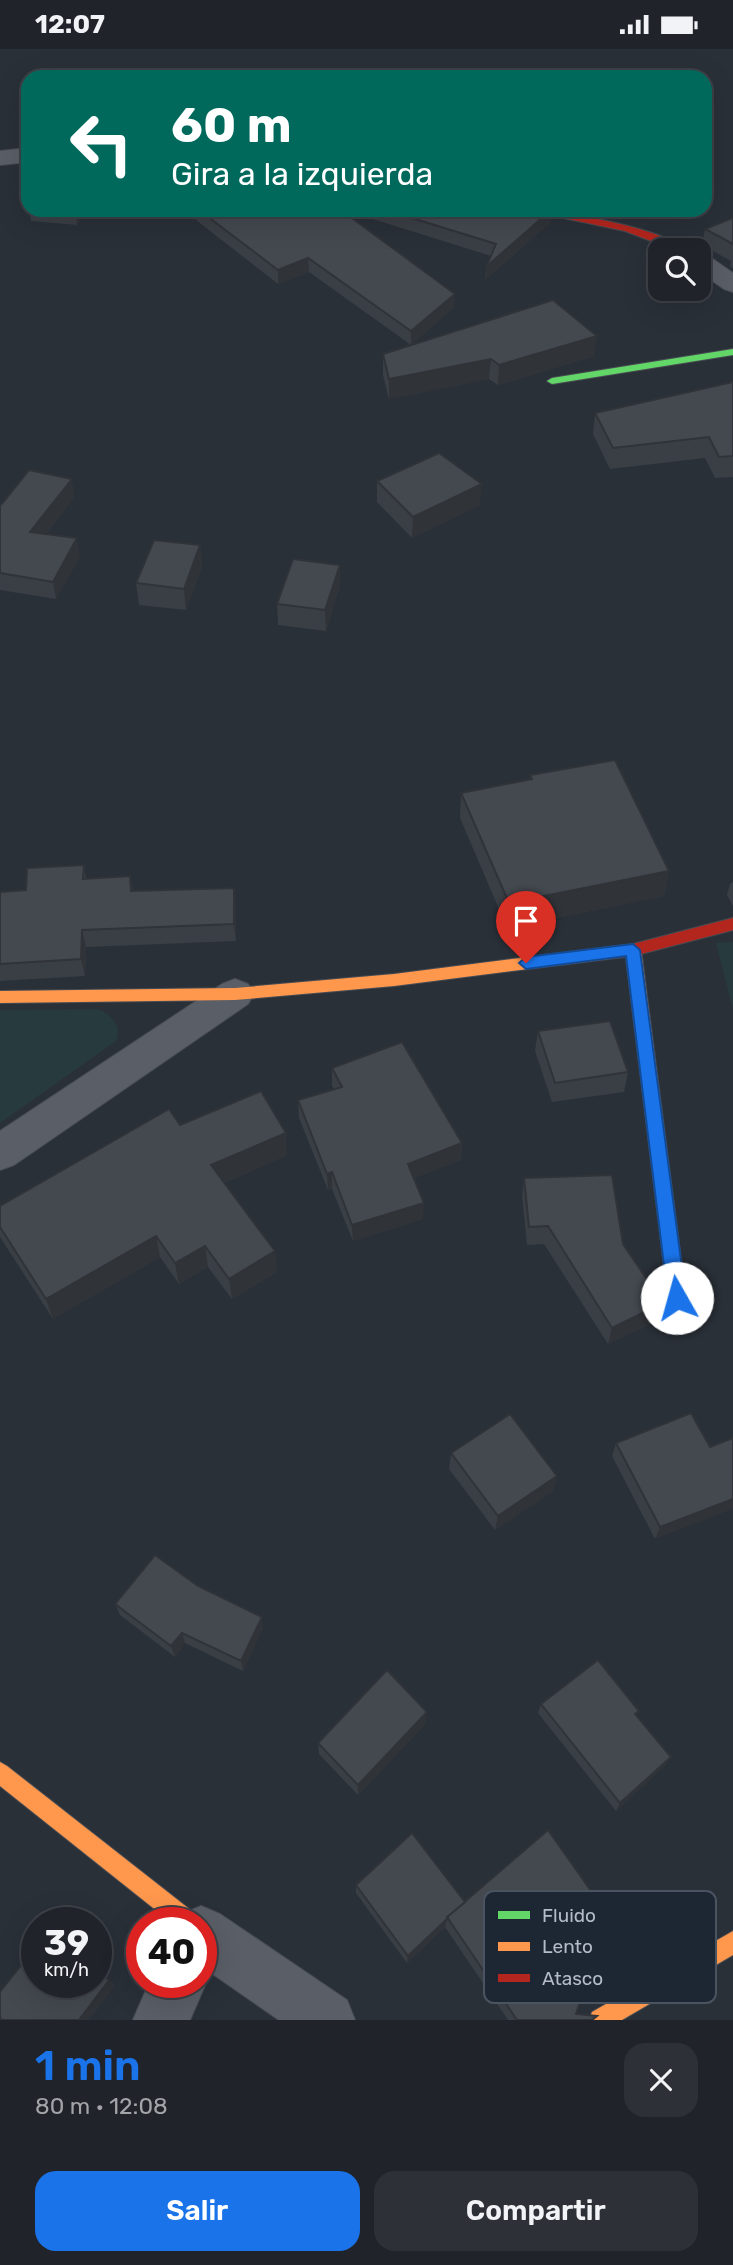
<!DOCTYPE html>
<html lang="es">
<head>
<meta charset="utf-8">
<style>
	:root { --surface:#20242a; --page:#2d3036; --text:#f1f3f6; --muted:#a2a4a8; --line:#3d4147; --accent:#1a73e8 }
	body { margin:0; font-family:Rubik,sans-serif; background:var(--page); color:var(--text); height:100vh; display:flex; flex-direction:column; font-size:26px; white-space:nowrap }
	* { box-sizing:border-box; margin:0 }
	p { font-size:23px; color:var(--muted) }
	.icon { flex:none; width:38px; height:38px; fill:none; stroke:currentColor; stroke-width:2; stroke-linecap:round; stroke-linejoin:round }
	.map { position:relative; height:1971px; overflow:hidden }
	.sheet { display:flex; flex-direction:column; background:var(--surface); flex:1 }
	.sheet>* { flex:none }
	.guide { position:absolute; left:21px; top:21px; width:691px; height:147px; border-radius:21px; box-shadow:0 7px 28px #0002,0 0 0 2px var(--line); background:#00695c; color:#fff; overflow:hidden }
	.controls { position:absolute; left:648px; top:189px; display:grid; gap:14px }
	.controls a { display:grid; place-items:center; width:63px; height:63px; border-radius:14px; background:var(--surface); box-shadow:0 7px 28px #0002,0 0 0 2px var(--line); font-size:35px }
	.speed { position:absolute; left:21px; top:1858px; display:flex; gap:14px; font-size:35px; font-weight:700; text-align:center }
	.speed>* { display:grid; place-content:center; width:91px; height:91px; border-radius:50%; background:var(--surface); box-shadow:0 7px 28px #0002,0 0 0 2px var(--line); line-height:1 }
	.speed small { font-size:18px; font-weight:400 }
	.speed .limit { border:10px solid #d22; background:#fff; color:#111 }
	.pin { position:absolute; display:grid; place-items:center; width:60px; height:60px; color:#fff; margin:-72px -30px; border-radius:50% 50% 50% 0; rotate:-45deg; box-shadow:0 0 7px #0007 }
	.pin .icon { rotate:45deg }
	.me { position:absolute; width:77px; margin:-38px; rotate:353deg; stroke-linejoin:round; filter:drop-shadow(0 0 5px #0008) }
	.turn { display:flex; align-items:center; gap:24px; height:147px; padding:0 35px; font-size:32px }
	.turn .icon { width:91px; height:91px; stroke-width:2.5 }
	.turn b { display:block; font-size:49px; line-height:60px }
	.round { display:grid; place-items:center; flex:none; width:74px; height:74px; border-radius:21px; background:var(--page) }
	.head { display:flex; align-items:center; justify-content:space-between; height:119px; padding:0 35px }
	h1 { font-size:42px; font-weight:600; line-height:52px; color:var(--accent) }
	.cta { display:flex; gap:14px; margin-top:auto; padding:14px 35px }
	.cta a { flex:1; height:80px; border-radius:21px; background:var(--accent); color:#fff; font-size:28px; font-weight:600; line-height:80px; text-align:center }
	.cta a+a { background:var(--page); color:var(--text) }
	.status { display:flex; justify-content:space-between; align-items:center; height:49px; padding:0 35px; background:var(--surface); direction:ltr }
	.status svg { height:19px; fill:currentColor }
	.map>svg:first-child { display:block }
</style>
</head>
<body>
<div class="status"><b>12:07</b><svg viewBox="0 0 49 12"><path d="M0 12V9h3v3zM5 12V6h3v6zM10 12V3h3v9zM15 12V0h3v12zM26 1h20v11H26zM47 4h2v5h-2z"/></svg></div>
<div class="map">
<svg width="733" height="1971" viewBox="0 0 733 1971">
	<rect width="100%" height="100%" fill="#2a3038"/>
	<g fill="#273a3e">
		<path d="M733 893V960L716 894Z"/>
		<path d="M97 960C110 964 123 977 116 992L0 1074V961Z"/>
	</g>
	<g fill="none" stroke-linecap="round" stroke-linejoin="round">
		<defs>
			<g id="street">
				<path d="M28 99V113L0 116V102Z"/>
				<path d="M698 204 707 206 733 224V243L724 240 698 222Z"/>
				<path d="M235 930 248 935 254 945 248 955 14 1116 0 1121V1082L222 935Z"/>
				<path d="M201 1857 220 1865 347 1951 355 1971H279L201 1917V1874H178L182 1865Z"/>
				<path d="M201 1923 206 1934 190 1971H133L149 1934H201Z"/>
			</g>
			<path id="fast" d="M733 300V306L552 335 547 332 552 329Z"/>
			<g id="slow">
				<path d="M633 895 641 901 686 1249 683 1255 677 1257 671 1255 668 1249 625 901Z"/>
				<path d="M608 898 616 904 608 910 394 937 235 951 0 954V942L235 939 394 925Z"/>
				<path d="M0 1713 7 1717 197 1866 200 1874H172L0 1737Z"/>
				<path d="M733 1882V1906L622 1971H589L592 1963Z"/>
			</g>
			<g id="jam">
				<path d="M526 161C563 161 660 179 688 201H675L625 182Z"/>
				<path d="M733 869V881L633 907 608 910 600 904 608 898 633 895Z"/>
			</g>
		</defs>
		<use href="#street" stroke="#484c53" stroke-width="2"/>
		<use href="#fast" stroke="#484c53" stroke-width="2"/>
		<use href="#slow" stroke="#484c53" stroke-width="2"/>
		<use href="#jam" stroke="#484c53" stroke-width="2"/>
		<use href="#street" fill="#5a5e66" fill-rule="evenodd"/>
		<use href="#fast" fill="#63d668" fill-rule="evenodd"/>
		<use href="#slow" fill="#ff974d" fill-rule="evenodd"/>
		<use href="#jam" fill="#b3261e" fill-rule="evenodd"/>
	</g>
	<g fill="#3a3f45">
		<path d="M29 161H85L77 176 31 172Z"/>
		<path d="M195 161H341L454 258 411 296 309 223 278 235 196 171Z"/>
		<path d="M344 161H552L550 174 485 231 486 218 491 207Z"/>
		<path d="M733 169V219L730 218 731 212 702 196 705 180Z"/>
		<path d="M383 305 594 307 498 336 489 330 389 350 383 326Z"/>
		<path d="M733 333V428L715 429 705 409 610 420 593 385 595 364Z"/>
		<path d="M377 432 480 456 412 489 377 453Z"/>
		<path d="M75 447 46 485 80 507 56 550 0 541V457Z"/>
		<path d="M200 496 202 517 186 561 139 556 136 534Z"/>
		<path d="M340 537 326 582 278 576 277 555Z"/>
		<path d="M530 726 669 822 664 847 507 879 460 769 461 744 530 730Z"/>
		<path d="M84 816 86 830 130 827 133 842 236 856V892L86 898 85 927 0 932V843L26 841Z"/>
		<path d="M733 833V857L727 846 730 835Z"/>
		<path d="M538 982 628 1023 624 1043 552 1053 535 1002Z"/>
		<path d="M332 1019 462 1094 461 1111 414 1129 423 1170 353 1192 332 1140 328 1141 299 1069 298 1051 334 1040 332 1037Z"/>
		<path d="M180 1076 287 1106 224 1134 275 1202 277 1223 232 1250 208 1218 179 1235 160 1208 53 1270 0 1188V1157Z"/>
		<path d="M524 1129 623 1195 663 1254 658 1271 608 1295 544 1195 527 1196 522 1147Z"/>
		<path d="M616 1394 710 1398 655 1490 612 1407Z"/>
		<path d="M451 1404 557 1427 553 1442 495 1481 449 1420Z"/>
		<path d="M198 1537 263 1579 243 1622 185 1594 175 1608 120 1566 115 1555Z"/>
		<path d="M541 1655 639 1662 636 1667 671 1708 665 1716 616 1762 538 1664Z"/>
		<path d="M426 1674 358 1746 319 1705 318 1694Z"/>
		<path d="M356 1836 465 1853 639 1910 631 1918 582 1947 576 1965 597 1967 593 1971H508L445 1878 407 1914 356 1844Z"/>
	</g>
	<g fill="#303338">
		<path d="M75 161H85L77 176Z"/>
		<path d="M552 161 550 174 485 231 486 218Z"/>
		<path d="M308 209 309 223 278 235V221Z"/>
		<path d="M455 245 454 258 411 296V282Z"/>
		<path d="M597 287 594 307 498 336 499 316Z"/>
		<path d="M491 310 489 330 389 350V330Z"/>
		<path d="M72 430 75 447 34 500 30 483Z"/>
		<path d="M482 435 480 456 412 489 413 468Z"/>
		<path d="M77 489 80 507 56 550 53 533Z"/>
		<path d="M200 496 202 517 186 561 184 540Z"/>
		<path d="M340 516V537L326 582 325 561Z"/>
		<path d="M669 822 664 847 507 879 509 854Z"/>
		<path d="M234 839 236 856V892L234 875Z"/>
		<path d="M82 881 86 898 85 927 81 910Z"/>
		<path d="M286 1084 287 1106 214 1138 211 1116Z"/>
		<path d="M462 1094 461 1111 407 1132 408 1115Z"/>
		<path d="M332 1123V1140L328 1141 327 1125Z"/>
		<path d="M424 1154 423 1170 353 1192 352 1176Z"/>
		<path d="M156 1187 160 1208 53 1270 46 1250Z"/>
		<path d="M205 1197 208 1218 179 1235 175 1214Z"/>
		<path d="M275 1202 277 1223 232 1250 229 1230Z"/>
		<path d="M663 1254 658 1271 608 1295 612 1279Z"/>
		<path d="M557 1427 553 1442 495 1481 498 1467Z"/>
		<path d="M733 1450V1460L655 1490 660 1478Z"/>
		<path d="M262 1568 263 1579 243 1622 241 1612Z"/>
		<path d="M182 1584 185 1594 175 1608 171 1597Z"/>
		<path d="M427 1663 426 1674 358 1746V1736Z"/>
		<path d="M671 1708 665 1716 616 1762 620 1754Z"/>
		<path d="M447 1870 445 1878 407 1914 408 1907Z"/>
		<path d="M639 1910 631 1918 578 1950 584 1942Z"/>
		<path d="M109 1931 115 1937 89 1971H79Z"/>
	</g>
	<g fill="#444950" stroke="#303338" stroke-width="2">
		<path d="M199 161H341L455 245 411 282 308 209 278 221Z"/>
		<path d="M386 161H551L486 218 496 195Z"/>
		<path d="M733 169V195L705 180Z"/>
		<path d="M553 251 597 287 499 316 491 310 389 330 383 305Z"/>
		<path d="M733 333V407L719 408 709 388 613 399 595 364Z"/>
		<path d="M439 404 482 435 413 468 377 432Z"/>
		<path d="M29 421 72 430 30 483 77 489 53 533 0 524V457Z"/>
		<path d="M154 491 200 496 184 540 136 534Z"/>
		<path d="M293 510 340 516 325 561 277 555Z"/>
		<path d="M615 711 669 822 509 854 461 744 532 730 530 726Z"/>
		<path d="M84 816 83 830 130 827 131 842 234 839V875L82 881 81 910 0 915V843L26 841 27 819Z"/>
		<path d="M610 972 628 1023 555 1034 538 982Z"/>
		<path d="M402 993 462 1094 408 1115 424 1154 352 1176 332 1123 327 1125 298 1051 342 1038 332 1019Z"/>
		<path d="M261 1042 286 1084 211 1116 275 1202 229 1230 205 1197 175 1214 156 1187 46 1250 0 1178V1157L169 1060 180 1076Z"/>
		<path d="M612 1126 623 1195 663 1254 612 1279 548 1177 529 1178 524 1129Z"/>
		<path d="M691 1364 710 1398 733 1389V1450L660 1478 616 1394Z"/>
		<path d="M510 1365 557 1427 498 1467 451 1404Z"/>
		<path d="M155 1506 198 1537 262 1568 241 1612 182 1584 171 1597 115 1555Z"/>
		<path d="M598 1611 639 1662 635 1665 671 1708 620 1754 541 1655Z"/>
		<path d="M387 1621 427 1663 358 1736 318 1694Z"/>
		<path d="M548 1781 639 1910 584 1942 576 1965 597 1967 592 1971H517L447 1868Z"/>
		<path d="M412 1784 465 1853 447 1868 448 1869 408 1907 356 1836Z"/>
		<path d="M37 1896V1934H96V1919L109 1931 79 1971H2L0 1969V1943Z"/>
	</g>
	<path fill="#1a73e8" stroke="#114b97" stroke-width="2" d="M633 895 640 901 686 1249 683 1254 677 1257 671 1254 668 1249 626 907 526 920 519 914 526 908Z"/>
	<rect x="484" y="1842" width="232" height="112" rx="10" fill="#1d2633" stroke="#4a5360" stroke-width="2"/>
	<rect x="498" y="1862" width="32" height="8" fill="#63d668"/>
	<rect x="498" y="1893" width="32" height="9" fill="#ff974d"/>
	<rect x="498" y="1925" width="32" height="8" fill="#b3261e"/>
	<g font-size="19" fill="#b4bcc9">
		<text x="542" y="1873">Fluido</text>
		<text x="542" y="1904">Lento</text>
		<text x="542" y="1936">Atasco</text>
	</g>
</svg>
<div class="controls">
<a><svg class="icon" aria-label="search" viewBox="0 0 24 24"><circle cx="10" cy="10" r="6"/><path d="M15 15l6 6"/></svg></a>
</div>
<div class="speed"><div>39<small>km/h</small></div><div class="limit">40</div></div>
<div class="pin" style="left:526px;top:914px;background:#d93025"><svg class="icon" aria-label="arrive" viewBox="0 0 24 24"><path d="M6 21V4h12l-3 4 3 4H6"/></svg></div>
<svg class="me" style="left:677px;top:1249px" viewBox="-20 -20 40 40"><circle r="19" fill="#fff"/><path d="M0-13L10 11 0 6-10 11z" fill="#1a73e8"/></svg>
<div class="guide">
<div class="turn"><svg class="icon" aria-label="left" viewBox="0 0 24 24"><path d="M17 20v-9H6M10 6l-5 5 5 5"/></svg><div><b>60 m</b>Gira a la izquierda</div></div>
</div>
</div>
<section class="sheet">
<div class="head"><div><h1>1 min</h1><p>80 m · 12:08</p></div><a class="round"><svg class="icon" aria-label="close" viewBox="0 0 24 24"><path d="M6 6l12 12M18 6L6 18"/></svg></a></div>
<div class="cta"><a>Salir</a><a>Compartir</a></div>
</section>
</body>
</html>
